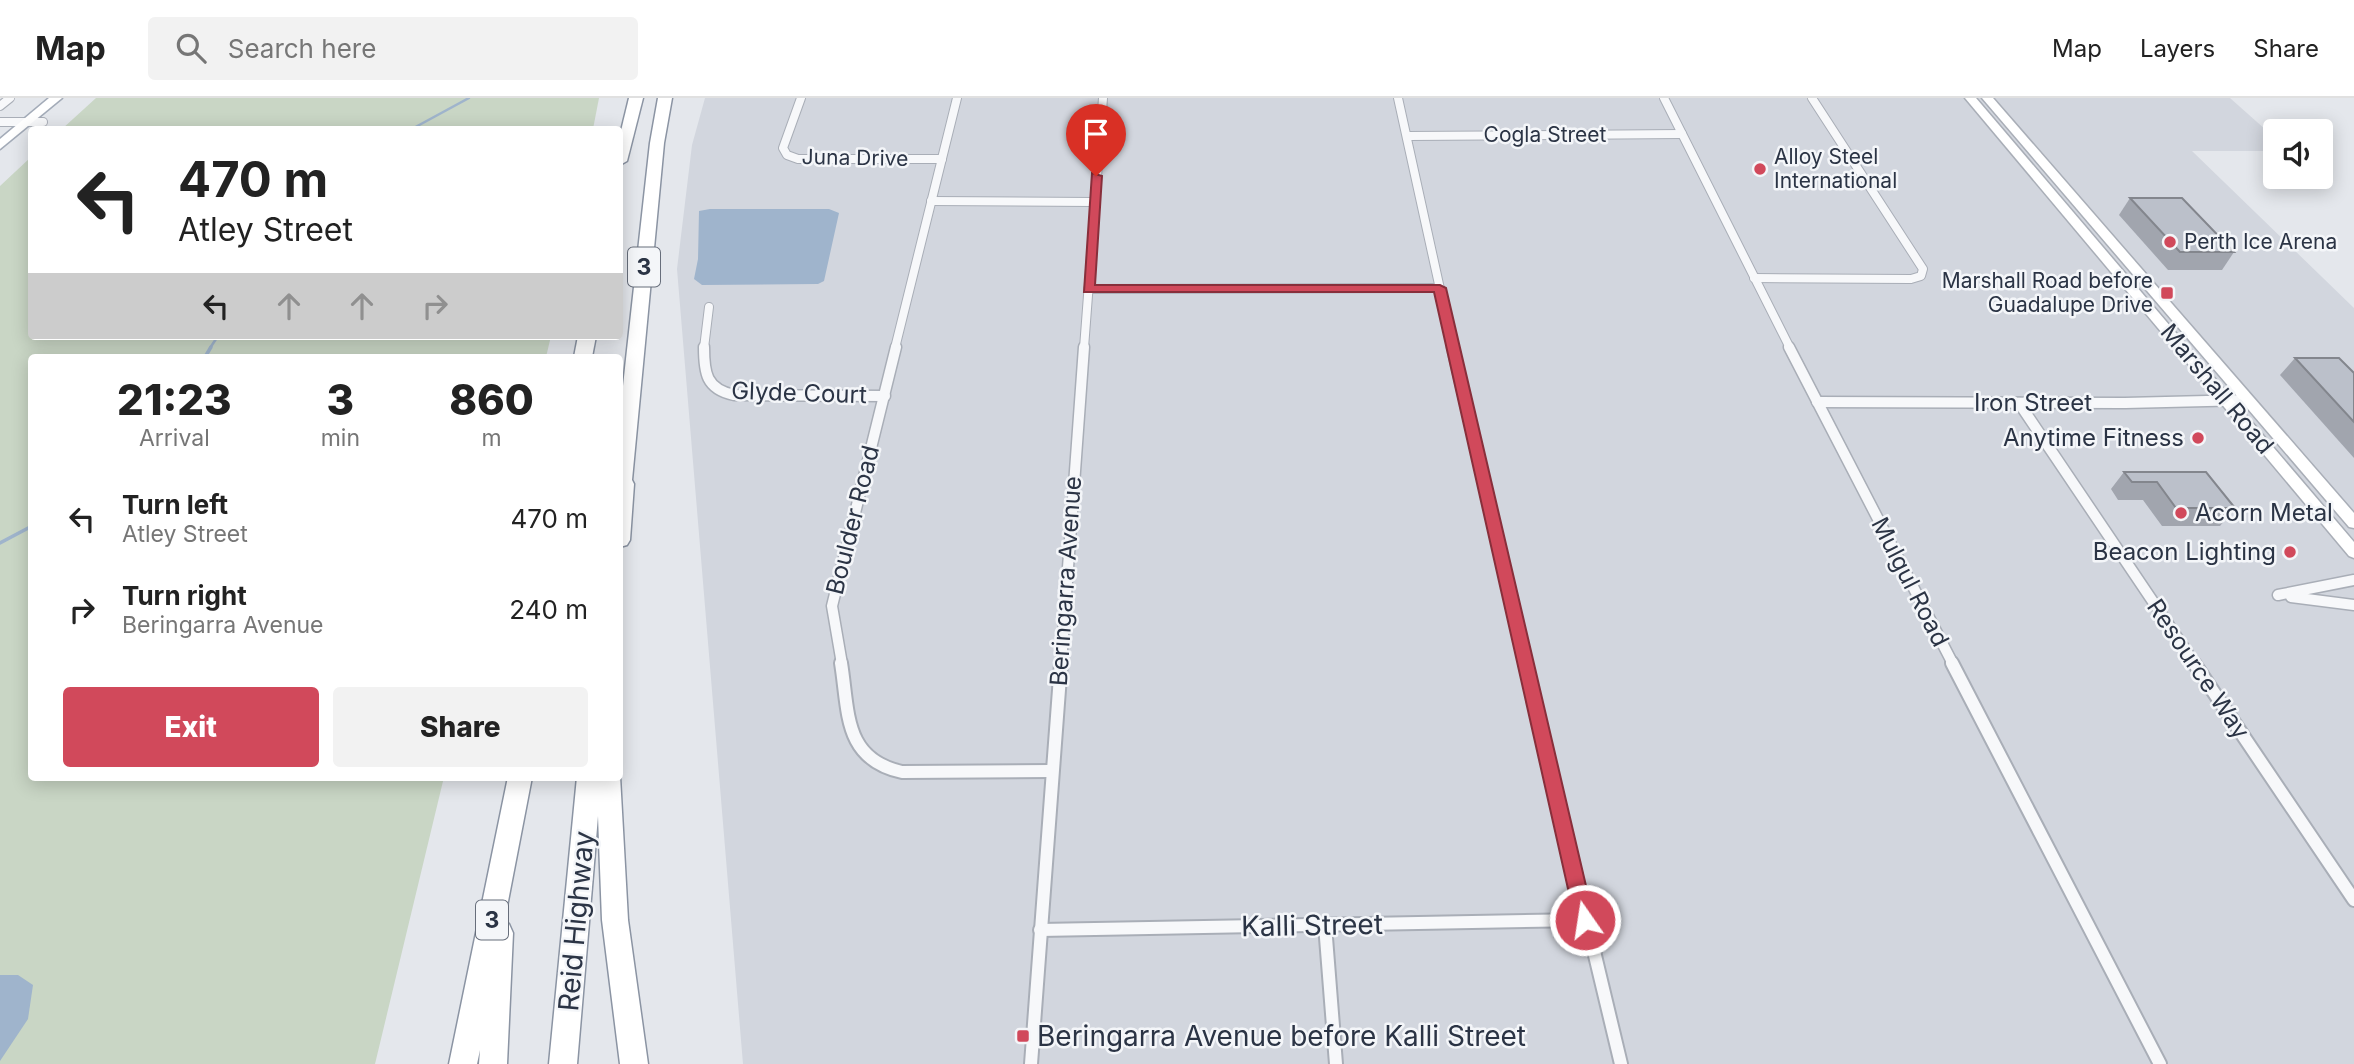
<!DOCTYPE html>
<html lang="en">
<head>
<meta charset="utf-8">
<style>
	:root { --surface:#fff; --page:#f2f2f2; --text:#222; --muted:#767676; --line:#e0e0e0; --accent:#d1495b }
	body { margin:0; font-family:Inter,sans-serif; background:var(--page); color:var(--text); height:100vh; display:flex; flex-direction:column; font-size:26px; white-space:nowrap }
	* { box-sizing:border-box; margin:0 }
	p { font-size:23px; color:var(--muted) }
	.icon { flex:none; width:38px; height:38px; fill:none; stroke:currentColor; stroke-width:2; stroke-linecap:round; stroke-linejoin:round }
	.map { position:relative; flex:1; overflow:hidden }
	.side { position:absolute; left:28px; top:256px; width:595px; height:427px; display:flex; flex-direction:column; background:var(--surface); border-radius:7px; box-shadow:0 4px 18px #0003 }
	.side>* { flex:none }
	.top-card { position:absolute; left:28px; top:28px; width:595px; height:214px; border-radius:7px; box-shadow:0 4px 18px #0003; background:#fff; color:var(--text); overflow:hidden }
	.tools { position:absolute; left:2263px; top:21px; display:grid; gap:14px }
	.tools a { display:grid; place-items:center; width:70px; height:70px; border-radius:7px; background:var(--surface); box-shadow:0 4px 18px #0003; font-size:35px }
	.pin { position:absolute; display:grid; place-items:center; width:60px; height:60px; color:#fff; margin:-72px -30px; border-radius:50% 50% 50% 0; rotate:-45deg; box-shadow:0 0 7px #0007 }
	.pin .icon { rotate:45deg }
	.me { position:absolute; width:77px; margin:-38px; rotate:347deg; stroke-linejoin:round; filter:drop-shadow(0 0 5px #0008) }
	.turn { display:flex; align-items:center; gap:24px; height:147px; padding:0 35px; font-size:32px }
	.turn .icon { width:91px; height:91px; stroke-width:2.5 }
	.turn b { display:block; font-size:49px; line-height:60px }
	.lanes { display:flex; align-items:center; height:66px; padding:0 35px; background:#0003; justify-content:center; gap:35px; direction:ltr }
	.lanes .off { opacity:.35 }
	.eta { display:flex; justify-content:space-evenly; align-items:center; height:119px; text-align:center }
	.eta b { font-size:42px; font-weight:800; line-height:49px }
	.button { display:flex; gap:14px; margin-top:auto; padding:14px 35px }
	.button a { flex:1; height:80px; border-radius:7px; background:var(--accent); color:#fff; font-size:28px; font-weight:800; line-height:80px; text-align:center }
	.button a+a { background:var(--page); color:var(--text) }
	ul { padding:0; list-style:none }
	li { display:flex; align-items:center; gap:21px; height:91px; padding:0 35px }
	li div { flex:1 }
	li b { display:block; font-size:26px }
	li em { font-style:normal }
	header { display:flex; align-items:center; gap:42px; box-sizing:border-box; height:98px; padding:0 35px; background:var(--surface); border-bottom:2px solid var(--line) }
	header strong { font-size:33px }
	nav { display:flex; gap:38px; margin-inline-start:auto; font-size:24px }
	.search { width:490px; height:63px; background:var(--page); display:flex; align-items:center; gap:18px; box-sizing:border-box; padding:0 24px; border-radius:7px; color:var(--muted); font-size:26px }
	.map>svg:first-child { display:block }
</style>
</head>
<body>
<header>
<strong>Map</strong>
<div class="search"><svg class="icon" aria-label="search" viewBox="0 0 24 24"><circle cx="10" cy="10" r="6"/><path d="M15 15l6 6"/></svg>Search here</div>
<nav><a>Map</a><a>Layers</a><a>Share</a></nav>
</header>
<div class="map">
<svg width="2354" height="966" viewBox="0 0 2354 966">
	<rect width="100%" height="100%" fill="#e4e7ec"/>
	<path fill="#d2d6de" d="M705 0H2230L2275 40V53H2192L2354 210V966H743L677 171 692 47Z"/>
	<g fill="#c9d6c5">
		<path d="M96 0H599L593 31H62Z"/>
		<path d="M31 59 32 238H551L546 259H32V679H444L375 966H0V88Z"/>
	</g>
	<g fill="#9fb4cc">
		<path d="M710 111H829L839 115 824 183 818 186 702 187 694 181 698 161 699 113Z"/>
		<path d="M0 877H18L33 887 28 921 0 963Z"/>
	</g>
	<g fill="none" stroke-linecap="round" stroke-linejoin="round">
		<g stroke="#9fb4cc" stroke-width="2.5">
			<path d="M410 32 469 0"/>
			<path d="M210 250 218 238"/>
		</g>
		<g stroke="#9fb4cc" stroke-width="3.5">
			<path d="M205 259 211 249"/>
			<path d="M0 445 32 428"/>
		</g>
		<defs>
			<g id="street-far2">
				<path d="M801 0 783 50 787 57 798 61H942"/>
				<path d="M1398 0 1453 250"/>
				<path d="M1664 0 1790 250"/>
				<path d="M0 8 10 0"/>
				<path d="M0 24H43"/>
				<path d="M1408 38 1682 36"/>
				<path d="M931 103 1094 104"/>
				<path d="M1754 180 1911 181 1921 178 1923 171 1812 0"/>
				<path d="M1088 191 1440 190"/>
				<path d="M704 250 709 209"/>
				<path d="M895 250 957 0"/>
				<path d="M1084 250 1103 0"/>
			</g>
			<g id="street-far1">
				<path d="M704 249C704 275 706 291 734 297L885 298"/>
				<path d="M1452 249 1526 566"/>
				<path d="M1789 249 1953 566"/>
				<path d="M1817 304 2125 305 2248 302"/>
				<path d="M2019 305 2195 566"/>
				<path d="M2278 497 2354 482"/>
				<path d="M2291 499 2354 507"/>
				<path d="M842 566 832 508 896 249"/>
				<path d="M1061 566 1084 249"/>
			</g>
			<g id="street">
				<path d="M841 565C849 614 843 661 902 674L1051 673"/>
				<path d="M1525 565 1621 966"/>
				<path d="M1952 565 2160 966"/>
				<path d="M2194 565 2354 802"/>
				<path d="M1325 827 1336 966"/>
				<path d="M1040 832 1585 822"/>
				<path d="M1031 966 1061 565"/>
			</g>
			<g id="secondary">
				<path d="M1965 0H1976L2354 444V460L2349 458Z"/>
				<path d="M1982 0H1993L2354 415V430L2349 429Z"/>
			</g>
			<path id="primary" d="M49 0H62L0 51V41Z"/>
			<g id="highway">
				<path d="M629 0H643L627 63 620 67V37Z"/>
				<path d="M658 0H672L664 45 632 382 634 386 630 442 627 447 620 449V315L650 45Z"/>
				<path d="M578 238H596L592 259H574Z"/>
				<path d="M620 678 628 822 648 966H620L602 822 598 718 577 966H549L577 679Z"/>
				<path d="M508 679H532L504 824 509 826 513 835 507 966H479L480 952 477 966H449Z"/>
			</g>
		</defs>
		<use href="#street-far2" stroke="#a9aeb7" stroke-width="10"/>
		<use href="#street-far1" stroke="#a9aeb7" stroke-width="13"/>
		<use href="#street" stroke="#a9aeb7" stroke-width="16"/>
		<use href="#secondary" stroke="#a9aeb7" stroke-width="3"/>
		<use href="#primary" stroke="#a3abb8" stroke-width="3"/>
		<use href="#highway" stroke="#8b94a3" stroke-width="3"/>
		<use href="#street-far2" stroke="#f7f8fa" stroke-width="8"/>
		<use href="#street-far1" stroke="#f7f8fa" stroke-width="10"/>
		<use href="#street" stroke="#f7f8fa" stroke-width="12"/>
		<use href="#secondary" fill="#fff" fill-rule="evenodd"/>
		<use href="#primary" fill="#fff" fill-rule="evenodd"/>
		<use href="#highway" fill="#fff" fill-rule="evenodd"/>
	</g>
	<g fill="#a1a5ae">
		<path d="M2130 100 2234 154 2222 172H2168L2119 117Z"/>
		<path d="M2295 260 2354 275V360L2280 277Z"/>
		<path d="M2124 374 2235 410 2220 428H2162L2143 402H2118L2111 391Z"/>
	</g>
	<g fill="#bbc0ca" stroke="#83868d" stroke-width="2">
		<path d="M2130 100H2182L2234 154H2180Z"/>
		<path d="M2295 260H2339L2354 275V324Z"/>
		<path d="M2124 374H2206L2235 410H2176L2157 384H2132Z"/>
	</g>
	<path fill="#d1495b" stroke="#882f3b" stroke-width="2" d="M1092 75 1102 78 1095 187H1440L1446 190 1594 822 1592 829 1585 831 1578 829 1575 822 1434 194H1084Z"/>
	<g fill="#d1495b" stroke="#f4f6f9" stroke-width="2.5">
		<circle cx="1760" cy="71" r="7"/>
		<circle cx="2170" cy="144" r="7"/>
		<rect x="2160" y="188" width="14" height="14" rx="3.5"/>
		<circle cx="2198" cy="340" r="7"/>
		<circle cx="2181" cy="415" r="7"/>
		<circle cx="2290" cy="454" r="7"/>
		<rect x="1016" y="931" width="14" height="14" rx="3.5"/>
	</g>
	<g text-anchor="middle" stroke-width="5" stroke-linejoin="round" paint-order="stroke">
		<g font-size="21" fill="#2b3445" stroke="#f4f6f9">
			<text x="1545" y="44">Cogla Street</text>
			<text transform="translate(855 60) rotate(1)" y="7">Juna Drive</text>
		</g>
		<g font-size="21" fill="#2b3445" stroke="#f4f6f9" text-anchor="start">
			<text x="1774" y="66">Alloy Steel<tspan x="1774" dy="24">International</tspan></text>
			<text x="2184" y="151">Perth Ice Arena</text>
			<text x="2153" y="190" text-anchor="end">Marshall Road before<tspan x="2153" dy="24">Guadalupe Drive</tspan></text>
		</g>
		<g fill="#f4f6f9" stroke="#676e7b" stroke-width="2">
			<rect x="628" y="149.5" width="32" height="39" rx="5"/>
			<rect x="476" y="802.5" width="32" height="39" rx="5"/>
		</g>
		<g font-size="23" font-weight="bold" fill="#2b3445">
			<text x="644" y="177">3</text>
			<text x="492" y="830">3</text>
		</g>
		<g font-size="24" fill="#2b3445" stroke="#f4f6f9">
			<text transform="translate(2217 291) rotate(50)" y="8">Marshall Road</text>
			<text transform="translate(799 295) rotate(2)" y="8">Glyde Court</text>
			<text x="2033" y="313">Iron Street</text>
			<text transform="translate(853 422) rotate(-76)" y="8">Boulder Road</text>
			<text transform="translate(1066 483) rotate(-86)" y="8">Beringarra Avenue</text>
			<text transform="translate(1910 484) rotate(63)" y="8">Mulgul Road</text>
			<text transform="translate(2198 571) rotate(56)" y="8">Resource Way</text>
		</g>
		<g font-size="24" fill="#2b3445" stroke="#f4f6f9" text-anchor="end">
			<text x="2184" y="348">Anytime Fitness</text>
			<text x="2195" y="423" text-anchor="start">Acorn Metal</text>
			<text x="2276" y="462">Beacon Lighting</text>
		</g>
		<g font-size="28" fill="#2b3445" stroke="#f4f6f9">
			<text transform="translate(576 823) rotate(-85)" y="10">Reid Highway</text>
			<text transform="translate(1312 827) rotate(-1)" y="10">Kalli Street</text>
		</g>
		<g font-size="28" fill="#2b3445" stroke="#f4f6f9" text-anchor="start">
			<text x="1037" y="948">Beringarra Avenue before Kalli Street</text>
		</g>
	</g>
</svg>
<div class="tools">
<a><svg class="icon" aria-label="sound" viewBox="0 0 24 24"><path d="M4 9h4l5-4v14l-5-4H4zM17 9q2 3 0 6"/></svg></a>
</div>
<div class="pin" style="left:1096px;top:78px;background:#d93025"><svg class="icon" aria-label="arrive" viewBox="0 0 24 24"><path d="M6 21V4h12l-3 4 3 4H6"/></svg></div>
<svg class="me" style="left:1585px;top:822px" viewBox="-20 -20 40 40"><circle r="17" fill="#d1495b" stroke="#fff" stroke-width="3"/><path d="M0-11L8 9 0 5-8 9z" fill="#fff"/></svg>
<div class="top-card">
<div class="turn"><svg class="icon" aria-label="left" viewBox="0 0 24 24"><path d="M17 20v-9H6M10 6l-5 5 5 5"/></svg><div><b>470 m</b>Atley Street</div></div>
<div class="lanes"><svg class="icon" aria-label="left" viewBox="0 0 24 24"><path d="M17 20v-9H6M10 6l-5 5 5 5"/></svg><svg class="icon off" aria-label="ahead" viewBox="0 0 24 24"><path d="M12 20V5M6 11l6-6 6 6"/></svg><svg class="icon off" aria-label="ahead" viewBox="0 0 24 24"><path d="M12 20V5M6 11l6-6 6 6"/></svg><svg class="icon off" aria-label="right" viewBox="0 0 24 24"><path d="M7 20v-9h11M14 6l5 5-5 5"/></svg></div>
</div>
<section class="side">
<div class="eta">
<div><b>21:23</b><p>Arrival</p></div>
<div><b>3</b><p>min</p></div>
<div><b>860</b><p>m</p></div>
</div>
<ul>
<li><svg class="icon" aria-label="left" viewBox="0 0 24 24"><path d="M17 20v-9H6M10 6l-5 5 5 5"/></svg><div><b>Turn left</b><p>Atley Street</p></div><em>470 m</em></li>
<li><svg class="icon" aria-label="right" viewBox="0 0 24 24"><path d="M7 20v-9h11M14 6l5 5-5 5"/></svg><div><b>Turn right</b><p>Beringarra Avenue</p></div><em>240 m</em></li>
</ul>
<div class="button"><a>Exit</a><a>Share</a></div>
</section>
</div>
</body>
</html>
